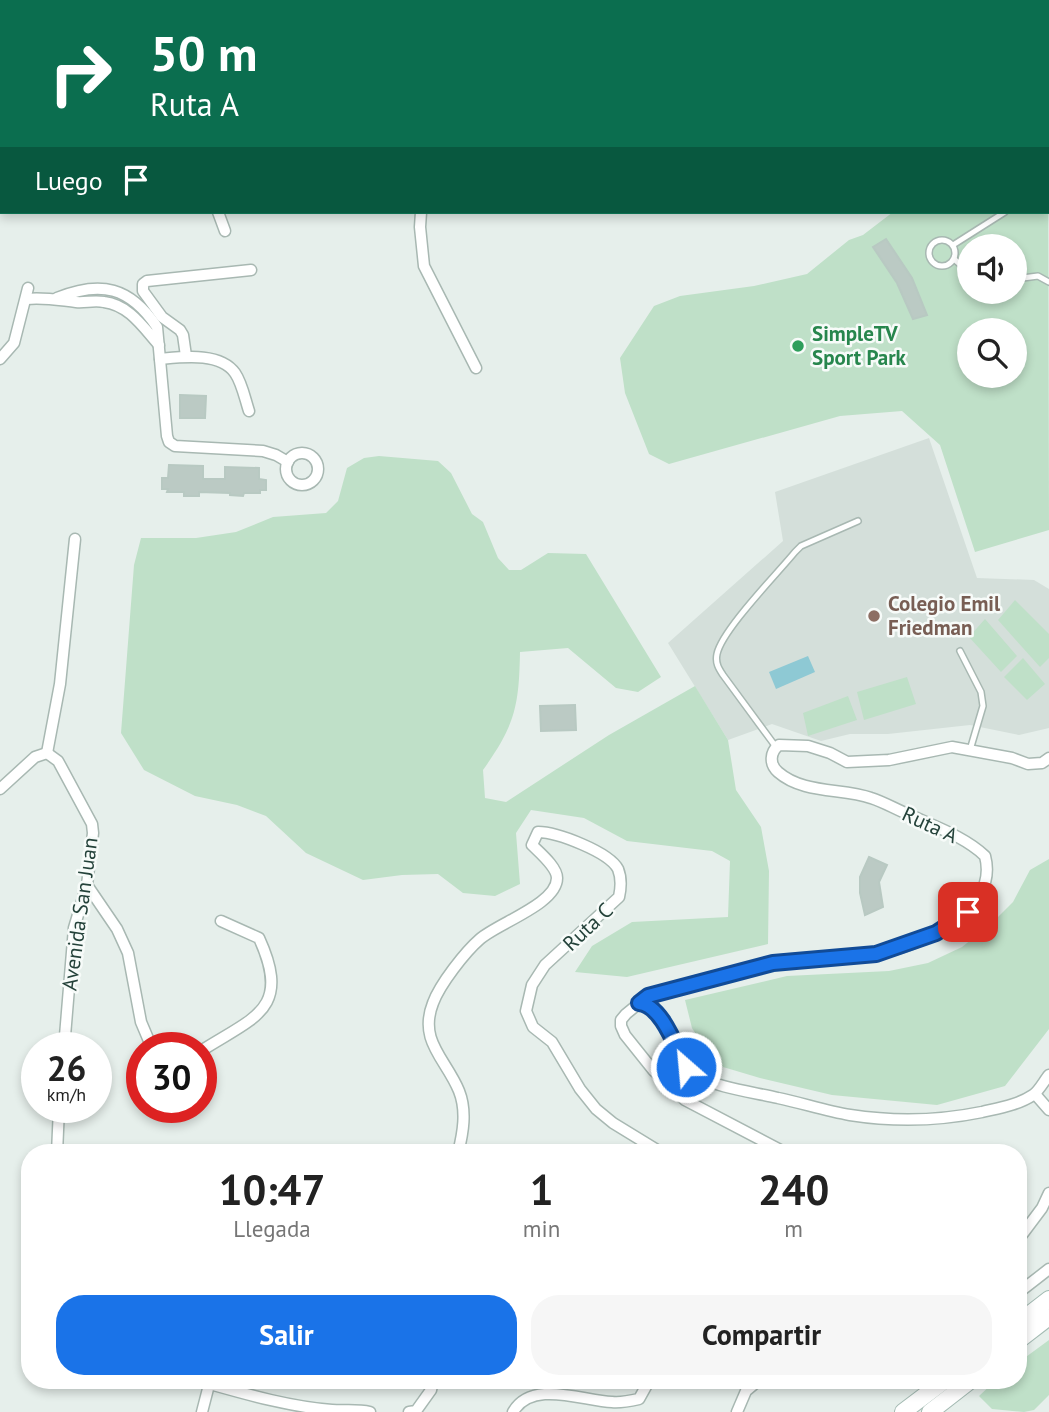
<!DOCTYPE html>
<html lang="es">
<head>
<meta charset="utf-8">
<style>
	:root { --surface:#fff; --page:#f6f6f6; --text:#222; --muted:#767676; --accent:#1a73e8 }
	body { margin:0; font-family:"PT Sans",sans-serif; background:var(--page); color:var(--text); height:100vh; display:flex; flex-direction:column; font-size:26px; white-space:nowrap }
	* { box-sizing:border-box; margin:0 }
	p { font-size:23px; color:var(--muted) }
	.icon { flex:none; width:38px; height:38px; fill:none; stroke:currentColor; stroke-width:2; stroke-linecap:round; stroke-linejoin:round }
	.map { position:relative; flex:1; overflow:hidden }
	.sheet { position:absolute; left:21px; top:1144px; width:1006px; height:245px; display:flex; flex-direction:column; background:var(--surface); border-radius:28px; box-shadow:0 4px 10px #0003 }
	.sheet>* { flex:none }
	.hud { position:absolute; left:0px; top:0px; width:1050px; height:214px; box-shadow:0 4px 10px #0003; background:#0b6e4f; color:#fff; overflow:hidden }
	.tools { position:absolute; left:957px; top:234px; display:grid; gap:14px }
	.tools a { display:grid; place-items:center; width:70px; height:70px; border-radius:50%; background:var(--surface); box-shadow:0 4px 10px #0003; font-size:35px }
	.speed { position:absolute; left:21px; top:1032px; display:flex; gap:14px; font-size:35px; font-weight:700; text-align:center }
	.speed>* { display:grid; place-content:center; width:91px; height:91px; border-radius:50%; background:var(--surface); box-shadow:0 4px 10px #0003; line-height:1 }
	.speed small { font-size:18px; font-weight:400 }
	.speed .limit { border:10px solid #d22; background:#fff; color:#111 }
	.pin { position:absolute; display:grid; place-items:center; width:60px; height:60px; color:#fff; margin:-30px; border-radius:14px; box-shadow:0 4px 10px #0006 }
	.me { position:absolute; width:77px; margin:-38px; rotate:333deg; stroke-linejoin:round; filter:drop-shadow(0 0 5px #0008) }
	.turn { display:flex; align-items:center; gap:24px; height:147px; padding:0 35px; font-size:32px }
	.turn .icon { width:91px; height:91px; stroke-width:2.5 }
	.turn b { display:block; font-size:49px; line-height:60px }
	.then { display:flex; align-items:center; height:66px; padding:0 35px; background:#0003; gap:14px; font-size:26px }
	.eta { display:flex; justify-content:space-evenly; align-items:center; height:119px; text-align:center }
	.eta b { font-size:42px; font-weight:700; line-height:49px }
	.cta { display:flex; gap:14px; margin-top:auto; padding:14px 35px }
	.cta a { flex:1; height:80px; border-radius:28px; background:var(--accent); color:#fff; font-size:28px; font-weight:700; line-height:80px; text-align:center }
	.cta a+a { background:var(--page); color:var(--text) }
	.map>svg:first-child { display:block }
</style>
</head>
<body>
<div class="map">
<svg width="1049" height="1412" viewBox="0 0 1049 1412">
	<rect width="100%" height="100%" fill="#e6efeb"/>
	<path fill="#d4dfda" d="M929 438 977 578 1034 580 1049 589V728L1019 735 970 725 888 734H850L821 741 772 724 728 740 668 643 783 541 775 492Z"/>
	<g fill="#bfe0c8" fill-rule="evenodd">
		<path d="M1048 122 1049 530 975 552 940 445 902 411 840 416 669 464 649 454 625 393 620 358 654 306 680 296 754 286 807 274 849 240 863 235 893 212H1048ZM970 247H1015V292H970ZM970 331H1015V376H970Z"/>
		<path d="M379 456 438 461 451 473 472 514 483 522 498 558 509 570H521L548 553 586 554 661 677 638 692 616 688 568 648 520 652C519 707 515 725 483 770L485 798 506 802 609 735 695 686 728 740 736 790 761 827 769 871 768 944 627 977 575 972 592 946 632 922 728 917 730 861 712 851 627 841 584 818 531 810 516 833 520 884 495 896 463 893 438 874 402 875 363 880 306 853 266 816 237 805 195 796 144 770 121 733 134 565 141 538H196L236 532 273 517 326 513 338 501 347 468 364 458Z"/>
		<path d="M1015 600 1049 634V658L1040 667 998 620Z"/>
		<path d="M985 619 1017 656 1001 672 969 637Z"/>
		<path d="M1023 658 1045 684 1027 700 1004 677Z"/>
		<path d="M907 677 916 704 864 720 857 692Z"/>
		<path d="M848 696 857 720 808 736 803 713Z"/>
		<path d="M1049 859V1029L1005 1086 937 1105 832 1095 760 1078 723 1067 705 1049 692 1028 685 1000 787 976 889 971 928 963 962 947 992 923 1013 902 1030 870Z"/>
		<path d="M1049 1340V1395L1034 1410 1024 1412 992 1409 979 1396 995 1381H1018L1019 1362Z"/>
	</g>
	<path fill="#8ec9d4" d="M808 656 815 672 776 689 769 672Z"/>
	<g fill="#bbcac4" stroke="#b8c9c2" stroke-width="2">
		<path d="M886 239 912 278 927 315 913 319 897 283 873 247Z"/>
		<path d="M180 395 206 396 205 418H180Z"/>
		<path d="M169 465 203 466V479H225V467L259 468V479L266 480V490H260V493H244L243 496 230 495V493L199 492V496H184V492H167L168 489H162V478H168Z"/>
		<path d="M575 705 576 730 541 731 540 706Z"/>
		<path d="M869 857 887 865 879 882 883 907 865 915 860 893V877Z"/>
	</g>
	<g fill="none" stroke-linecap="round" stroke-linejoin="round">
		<defs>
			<g id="lane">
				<path d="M1048 92 1049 89"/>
				<path d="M1048 128 1049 130"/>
				<path d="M1048 193H1049"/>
				<circle cx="942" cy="253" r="13"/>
				<path d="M953 245 1005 212"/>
				<path d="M954 259 970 273"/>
				<path d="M1015 279 1038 276 1049 282"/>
				<path d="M960 651 981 692 983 706 970 750"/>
				<path d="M776 747 723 675C719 669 715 663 717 654 722 630 777 574 795 552L801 546 858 521"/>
			</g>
			<g id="street">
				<path d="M258 0 264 2"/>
				<path d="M475 0V2"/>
				<path d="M550 0V2"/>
				<path d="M173 2 174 0"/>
				<path d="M195 2 196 0"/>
				<path d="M402 2V0"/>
				<path d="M621 2V0"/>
				<path d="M651 2V0"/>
				<path d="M725 2 728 0"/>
				<path d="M218 212 225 231"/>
				<path d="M421 212 420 227 424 266 476 368"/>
				<path d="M57 298C101 280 130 287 157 327L167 436 169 442 175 446 263 451 276 455 288 462"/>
				<path d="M26 299C44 297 58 300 76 302 85 303 94 300 104 302 129 305 143 327 159 345"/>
				<path d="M186 356 183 335 180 330 162 317 143 291V284L147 281 251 270"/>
				<path d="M0 359 14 343 28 288"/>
				<path d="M160 359C183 357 220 352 235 373 242 383 245 399 249 411"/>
				<circle cx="302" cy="469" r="16"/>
				<path d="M47 753 58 761 92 824 93 833 87 885 74 928 64 1048"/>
				<path d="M47 753 60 684 75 539"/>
				<path d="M0 789 35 757 47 753"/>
				<path d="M87 885 117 929 128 953 141 1022 152 1048"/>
				<path d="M639 1003C669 1005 672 1059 696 1075 717 1088 753 1092 778 1098 802 1103 826 1111 850 1115 895 1122 938 1121 982 1112 999 1108 1018 1105 1033 1095 1039 1091 1044 1081 1049 1075"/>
				<path d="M201 1051C254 1017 292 1010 259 938L221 921"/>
				<path d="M1035 1094 1049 1110"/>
				<path d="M57 1153 59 1108"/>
				<path d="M458 1153C463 1133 467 1111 459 1091 446 1059 418 1041 433 1003 440 984 465 952 480 939 498 923 557 904 557 878 557 867 540 853 532 845L538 832C557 832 609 852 618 869 622 879 621 888 619 897L545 965 532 985 526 1011 533 1027 552 1042 580 1089 596 1109 613 1123 662 1153"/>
				<path d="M786 1153 685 1100 653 1070 625 1035 621 1026V1020L626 1014 648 996 664 991C700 982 736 970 773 963 806 958 841 960 874 954 918 948 1000 912 985 856 965 837 936 827 910 815 897 810 884 802 871 798 842 788 803 794 778 772 769 764 770 752 779 745L808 746 830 753 847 762 889 760 952 747 1012 758 1028 764 1042 763 1049 758"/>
				<path d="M1018 1240 1042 1208 1049 1193"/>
				<path d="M1018 1293 1049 1269"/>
				<path d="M210 1384C249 1395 291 1407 332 1410 345 1411 357 1409 370 1412"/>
				<path d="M202 1412 210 1381"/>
				<path d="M409 1412 416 1411 431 1390 433 1381"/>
				<path d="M513 1412C532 1379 583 1401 612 1402 621 1403 630 1401 639 1399L649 1381"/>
				<path d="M737 1412 746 1391 758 1381"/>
			</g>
			<g id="secondary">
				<path d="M1048 8 1049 4"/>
				<path d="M1048 71 1049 77"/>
				<path d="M1018 1323 1049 1299"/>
				<path d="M1018 1341 1049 1317"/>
				<path d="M903 1412 944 1381"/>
				<path d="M930 1412 970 1381"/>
			</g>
		</defs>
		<use href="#lane" stroke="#a8b8b2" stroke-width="8"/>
		<use href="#street" stroke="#a8b8b2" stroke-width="13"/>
		<use href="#secondary" stroke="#a4bbb3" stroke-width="18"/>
		<use href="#lane" stroke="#fff" stroke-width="5"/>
		<use href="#street" stroke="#fff" stroke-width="10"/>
		<use href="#secondary" stroke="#fff" stroke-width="16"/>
	</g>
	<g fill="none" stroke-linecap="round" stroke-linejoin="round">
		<defs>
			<path id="route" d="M686 1067C676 1048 662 1005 639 1003L648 996 773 963 876 954 936 933 968 912"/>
		</defs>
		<use href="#route" stroke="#114b97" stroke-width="18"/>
		<use href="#route" stroke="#1a73e8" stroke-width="12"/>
	</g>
	<circle fill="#2e9e5b" stroke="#f7fbf9" stroke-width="2.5" cx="798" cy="346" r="7"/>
	<circle fill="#8d6e63" stroke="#f7fbf9" stroke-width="2.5" cx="874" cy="616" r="7"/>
	<g text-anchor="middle" stroke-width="5" stroke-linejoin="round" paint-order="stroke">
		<g font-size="21" font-weight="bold" fill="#27864d" stroke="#f7fbf9" text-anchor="start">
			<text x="812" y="341">SimpleTV<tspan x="812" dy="24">Sport Park</tspan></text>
		</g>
		<g font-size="21" font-weight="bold" fill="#785e54" stroke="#f7fbf9" text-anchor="start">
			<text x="888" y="611">Colegio Emil<tspan x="888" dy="24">Friedman</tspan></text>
		</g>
		<g font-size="21" fill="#24423a" stroke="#f7fbf9">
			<text transform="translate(930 825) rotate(25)" y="7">Ruta A</text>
			<text transform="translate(80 914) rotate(-82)" y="7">Avenida San Juan</text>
			<text transform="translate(588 927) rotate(-43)" y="7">Ruta C</text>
		</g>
	</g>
</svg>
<div class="tools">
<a><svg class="icon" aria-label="sound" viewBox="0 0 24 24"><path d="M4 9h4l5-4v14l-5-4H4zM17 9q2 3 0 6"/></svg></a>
<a><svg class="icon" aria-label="search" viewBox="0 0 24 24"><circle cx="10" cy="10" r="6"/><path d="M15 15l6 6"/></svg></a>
</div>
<div class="speed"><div>26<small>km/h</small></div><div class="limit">30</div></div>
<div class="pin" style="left:968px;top:912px;background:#d93025"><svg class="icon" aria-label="arrive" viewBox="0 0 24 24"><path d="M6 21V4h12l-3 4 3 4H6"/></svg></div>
<svg class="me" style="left:686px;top:1067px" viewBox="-20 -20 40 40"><circle r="17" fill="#1a73e8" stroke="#fff" stroke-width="3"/><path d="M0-11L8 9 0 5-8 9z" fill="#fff"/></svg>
<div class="hud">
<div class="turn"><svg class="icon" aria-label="right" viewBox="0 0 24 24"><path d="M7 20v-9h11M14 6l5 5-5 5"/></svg><div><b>50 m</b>Ruta A</div></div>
<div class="then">Luego<svg class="icon" aria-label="arrive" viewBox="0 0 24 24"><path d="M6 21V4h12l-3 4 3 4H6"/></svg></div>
</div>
<section class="sheet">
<div class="eta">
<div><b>10:47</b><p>Llegada</p></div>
<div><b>1</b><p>min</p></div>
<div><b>240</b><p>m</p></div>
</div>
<div class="cta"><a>Salir</a><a>Compartir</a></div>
</section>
</div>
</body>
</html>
